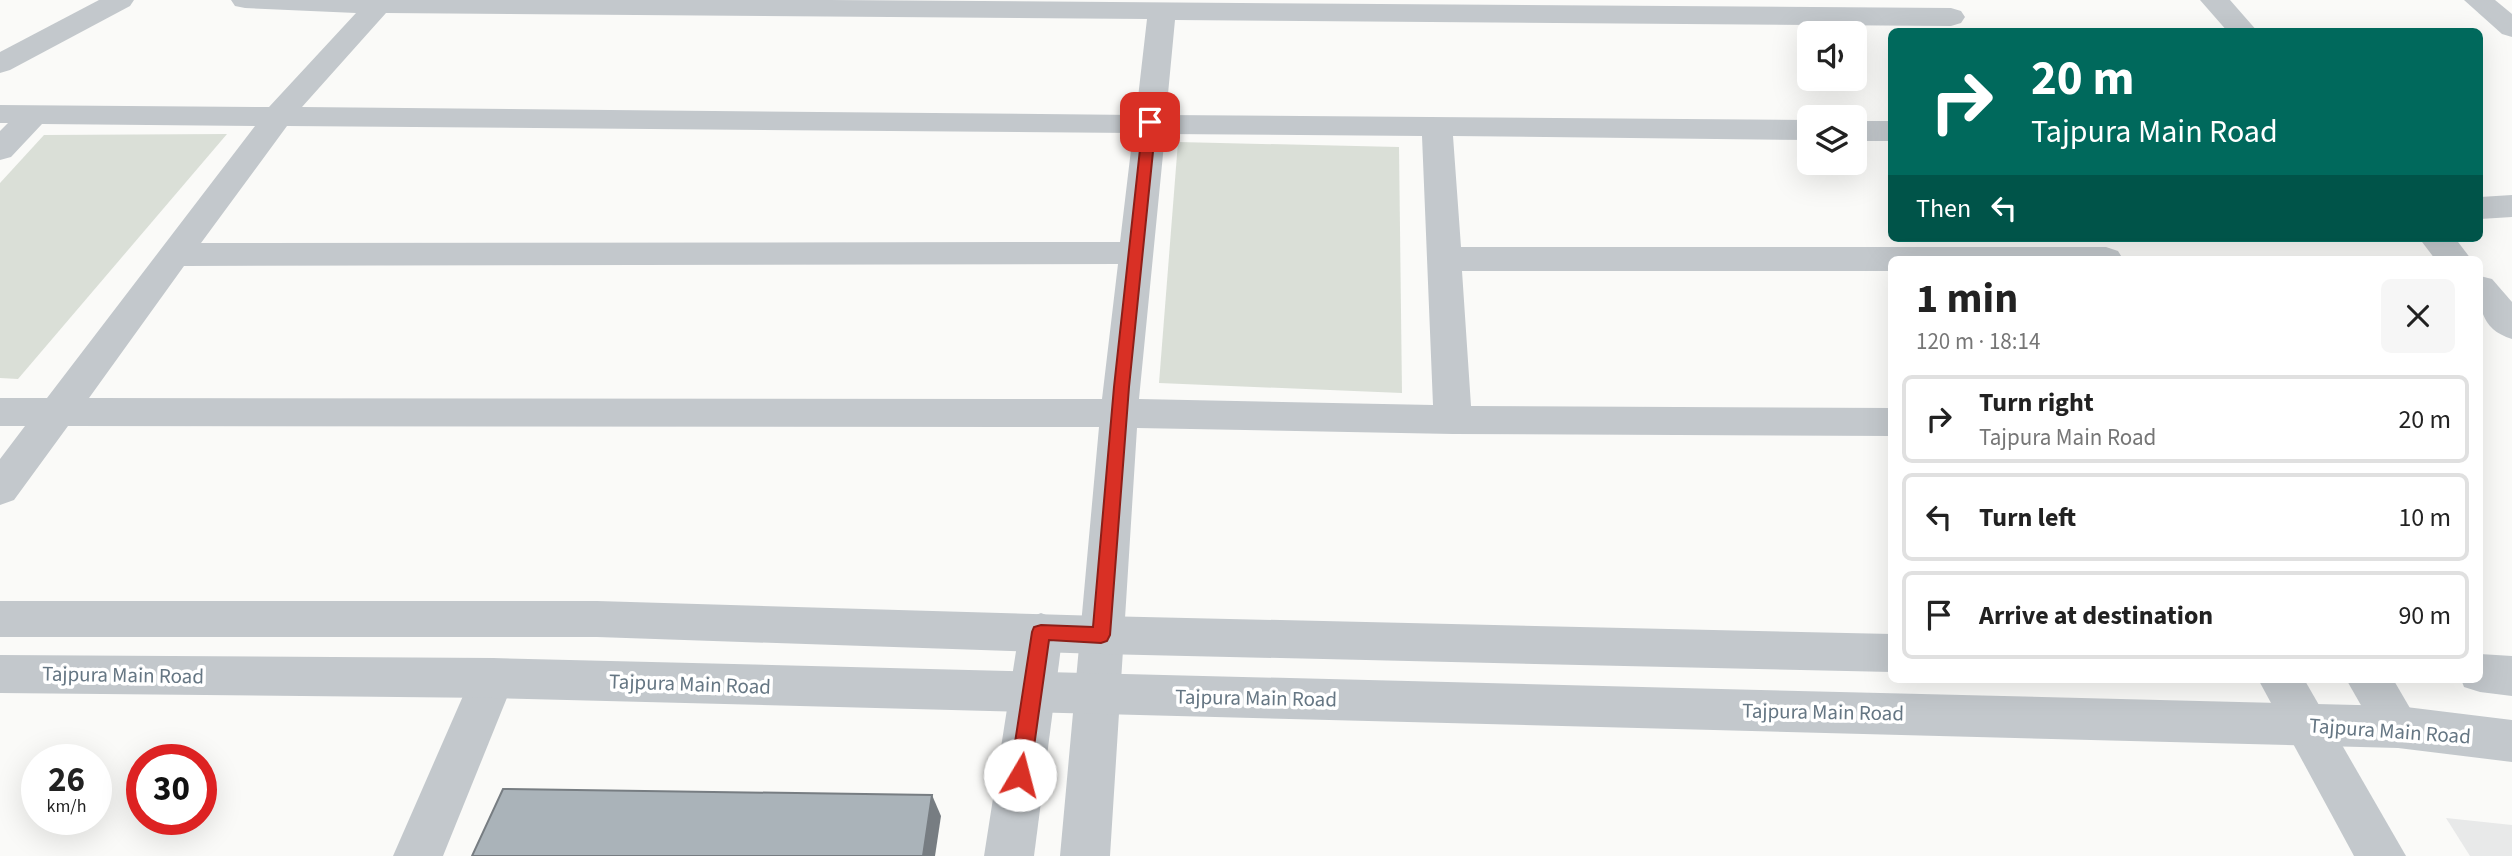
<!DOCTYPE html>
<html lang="en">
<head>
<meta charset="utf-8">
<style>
	:root { --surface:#fff; --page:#f6f6f6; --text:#222; --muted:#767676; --line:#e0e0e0 }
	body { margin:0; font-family:"Source Sans 3",sans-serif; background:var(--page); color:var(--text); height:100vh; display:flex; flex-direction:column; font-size:26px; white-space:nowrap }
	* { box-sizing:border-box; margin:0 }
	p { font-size:23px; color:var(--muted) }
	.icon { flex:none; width:38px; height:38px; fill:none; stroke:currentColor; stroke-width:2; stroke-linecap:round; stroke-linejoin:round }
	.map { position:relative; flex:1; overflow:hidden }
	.sheet { position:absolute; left:1888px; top:256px; width:595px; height:427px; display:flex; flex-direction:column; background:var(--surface); border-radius:10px; box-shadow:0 7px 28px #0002 }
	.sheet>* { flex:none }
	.top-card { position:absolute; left:1888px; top:28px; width:595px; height:214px; border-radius:10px; box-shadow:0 7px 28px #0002; background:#00695c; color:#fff; overflow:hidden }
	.controls { position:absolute; left:1797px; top:21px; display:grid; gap:14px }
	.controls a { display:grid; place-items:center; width:70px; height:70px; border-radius:10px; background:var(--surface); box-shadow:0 7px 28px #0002; font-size:35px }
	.speed { position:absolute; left:21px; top:744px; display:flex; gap:14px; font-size:35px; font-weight:700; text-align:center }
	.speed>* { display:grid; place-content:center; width:91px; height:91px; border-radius:50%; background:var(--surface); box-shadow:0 7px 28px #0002; line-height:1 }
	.speed small { font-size:18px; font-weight:400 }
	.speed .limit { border:10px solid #d22; background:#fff; color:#111 }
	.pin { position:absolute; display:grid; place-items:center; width:60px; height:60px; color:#fff; margin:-30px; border-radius:14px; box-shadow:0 4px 10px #0006 }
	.me { position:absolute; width:77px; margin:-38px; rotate:8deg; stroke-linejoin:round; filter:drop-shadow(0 0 5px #0008) }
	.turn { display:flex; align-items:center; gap:24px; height:147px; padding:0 28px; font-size:32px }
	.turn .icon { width:91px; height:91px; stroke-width:2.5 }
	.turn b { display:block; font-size:49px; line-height:60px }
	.then { display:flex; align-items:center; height:66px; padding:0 28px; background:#0003; gap:14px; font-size:26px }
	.round { display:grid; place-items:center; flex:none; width:74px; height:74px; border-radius:10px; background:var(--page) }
	.summary { display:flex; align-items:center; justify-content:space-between; height:119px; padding:0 28px }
	h1 { font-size:42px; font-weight:700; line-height:52px }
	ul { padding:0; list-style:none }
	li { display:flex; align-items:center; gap:21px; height:88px; margin:0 14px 10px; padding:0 14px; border:4px solid var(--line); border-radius:10px }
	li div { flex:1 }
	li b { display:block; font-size:26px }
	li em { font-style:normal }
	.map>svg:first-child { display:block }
</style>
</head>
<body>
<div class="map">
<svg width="2512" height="856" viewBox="0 0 2512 856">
	<rect width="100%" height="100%" fill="#fafaf8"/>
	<path fill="#e8e9e9" d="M2446 818 2512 825V856H2470Z"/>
	<g fill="#dadfd7">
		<path d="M227 134 18 379 0 378V183L44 135Z"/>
		<path d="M1178 142 1399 147 1402 393 1159 383Z"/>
	</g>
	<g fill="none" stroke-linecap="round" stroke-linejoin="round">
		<g fill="#c3c8cc" fill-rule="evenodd">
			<path d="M99 0H134L130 6 10 70 0 73V52Z"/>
			<path d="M231 0H830L1951 8 1961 11 1965 17 1961 23 1951 26 1175 20 1166 115 1810 120V140L1453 136 1461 247H2106L2118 251 2123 259H1892V271H1462L1471 406 1892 408V436L1453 434 1137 428 1110 856H1060L1099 427 68 426 14 500 0 505V459L25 426H0V398H47L255 126 42 124 11 157 0 160V131L8 123H0V105L269 107 356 13 245 8 235 6ZM386 13 1147 19 1136 115 302 107ZM287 126 1133 133 1120 242 201 243ZM1165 134 1422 136 1433 405 1139 399ZM1118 264 1102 399 89 398 184 266Z"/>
			<path d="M2200 0H2230L2258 32H2228Z"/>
			<path d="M2464 0H2495L2512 14V37L2502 34Z"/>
			<rect x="1855" y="121" width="37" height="20"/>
			<path d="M2512 195V217L2480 219V197Z"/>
			<path d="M2419 238H2455L2471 259H2435Z"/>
			<path d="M2480 276 2492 279 2512 302V339C2479 329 2479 305 2480 276Z"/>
			<path d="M1041 613 1056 619 1063 632 1034 856H984L1019 632 1026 619Z"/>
			<path d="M493 658 509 664 515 678 443 856H393L477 664Z"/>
			<path d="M2258 679H2304L2406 856H2354Z"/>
			<path d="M2346 679H2393L2421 727 2414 742 2398 748 2382 742Z"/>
		</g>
		<g fill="#c3c8cc" fill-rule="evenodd">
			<path d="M0 601H597L1101 616 1892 634V672L1101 654 597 637H0Z"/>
			<path d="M2480 654 2512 656V696L2480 692 2464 687 2461 679H2480Z"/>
			<path d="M0 655 493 658 2398 706 2512 720V762L2398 748 493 698 0 693Z"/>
		</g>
	</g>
	<path fill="#777d82" d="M932 795 941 816 935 856H923Z"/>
	<path fill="#aab3b9" stroke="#777d82" stroke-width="2" d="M503 789 932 795 923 856H472Z"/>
	<path fill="#d93025" stroke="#8d1f18" stroke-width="2" d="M1150 119 1156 122 1129 387 1110 635 1107 641 1101 643 1049 640 1030 775 1027 781 1020 784 1013 781 1010 775 1032 632 1034 627 1041 625 1093 627 1114 387 1143 122Z"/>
	<g text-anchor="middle" stroke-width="7" stroke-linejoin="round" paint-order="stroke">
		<g font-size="21" fill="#657683" stroke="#fff">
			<text transform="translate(123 675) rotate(1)" y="7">Tajpura Main Road</text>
			<text transform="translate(690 684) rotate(2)" y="7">Tajpura Main Road</text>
			<text transform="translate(1256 698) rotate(1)" y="7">Tajpura Main Road</text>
			<text transform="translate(1823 712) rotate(1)" y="7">Tajpura Main Road</text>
			<text transform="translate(2390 731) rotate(4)" y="7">Tajpura Main Road</text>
		</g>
	</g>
</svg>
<div class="controls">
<a><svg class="icon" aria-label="sound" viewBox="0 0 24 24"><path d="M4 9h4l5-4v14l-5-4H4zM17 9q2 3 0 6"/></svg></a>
<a><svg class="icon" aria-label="layers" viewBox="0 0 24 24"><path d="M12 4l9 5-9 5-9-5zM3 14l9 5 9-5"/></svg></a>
</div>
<div class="speed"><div>26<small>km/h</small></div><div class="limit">30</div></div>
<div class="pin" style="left:1150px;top:122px;background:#d93025"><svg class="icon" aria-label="arrive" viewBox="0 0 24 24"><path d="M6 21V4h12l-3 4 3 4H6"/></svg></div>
<svg class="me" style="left:1020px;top:775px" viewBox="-20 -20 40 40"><circle r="19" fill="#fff"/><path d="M0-13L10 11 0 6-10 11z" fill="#d93025"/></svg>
<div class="top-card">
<div class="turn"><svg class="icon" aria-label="right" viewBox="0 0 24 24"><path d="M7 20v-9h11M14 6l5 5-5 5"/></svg><div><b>20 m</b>Tajpura Main Road</div></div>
<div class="then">Then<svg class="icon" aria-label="left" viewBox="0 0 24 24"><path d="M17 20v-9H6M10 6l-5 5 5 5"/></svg></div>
</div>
<section class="sheet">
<div class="summary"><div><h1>1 min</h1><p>120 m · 18:14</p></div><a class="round"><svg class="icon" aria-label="close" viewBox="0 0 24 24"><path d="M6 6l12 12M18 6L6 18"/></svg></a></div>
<ul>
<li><svg class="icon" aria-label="right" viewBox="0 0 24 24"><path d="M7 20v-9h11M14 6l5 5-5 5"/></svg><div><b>Turn right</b><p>Tajpura Main Road</p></div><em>20 m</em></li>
<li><svg class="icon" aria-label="left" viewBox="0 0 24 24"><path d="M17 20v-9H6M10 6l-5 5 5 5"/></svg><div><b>Turn left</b></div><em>10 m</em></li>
<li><svg class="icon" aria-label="arrive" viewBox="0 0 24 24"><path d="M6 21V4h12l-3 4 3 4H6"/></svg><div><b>Arrive at destination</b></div><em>90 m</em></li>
</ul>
</section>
</div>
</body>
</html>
